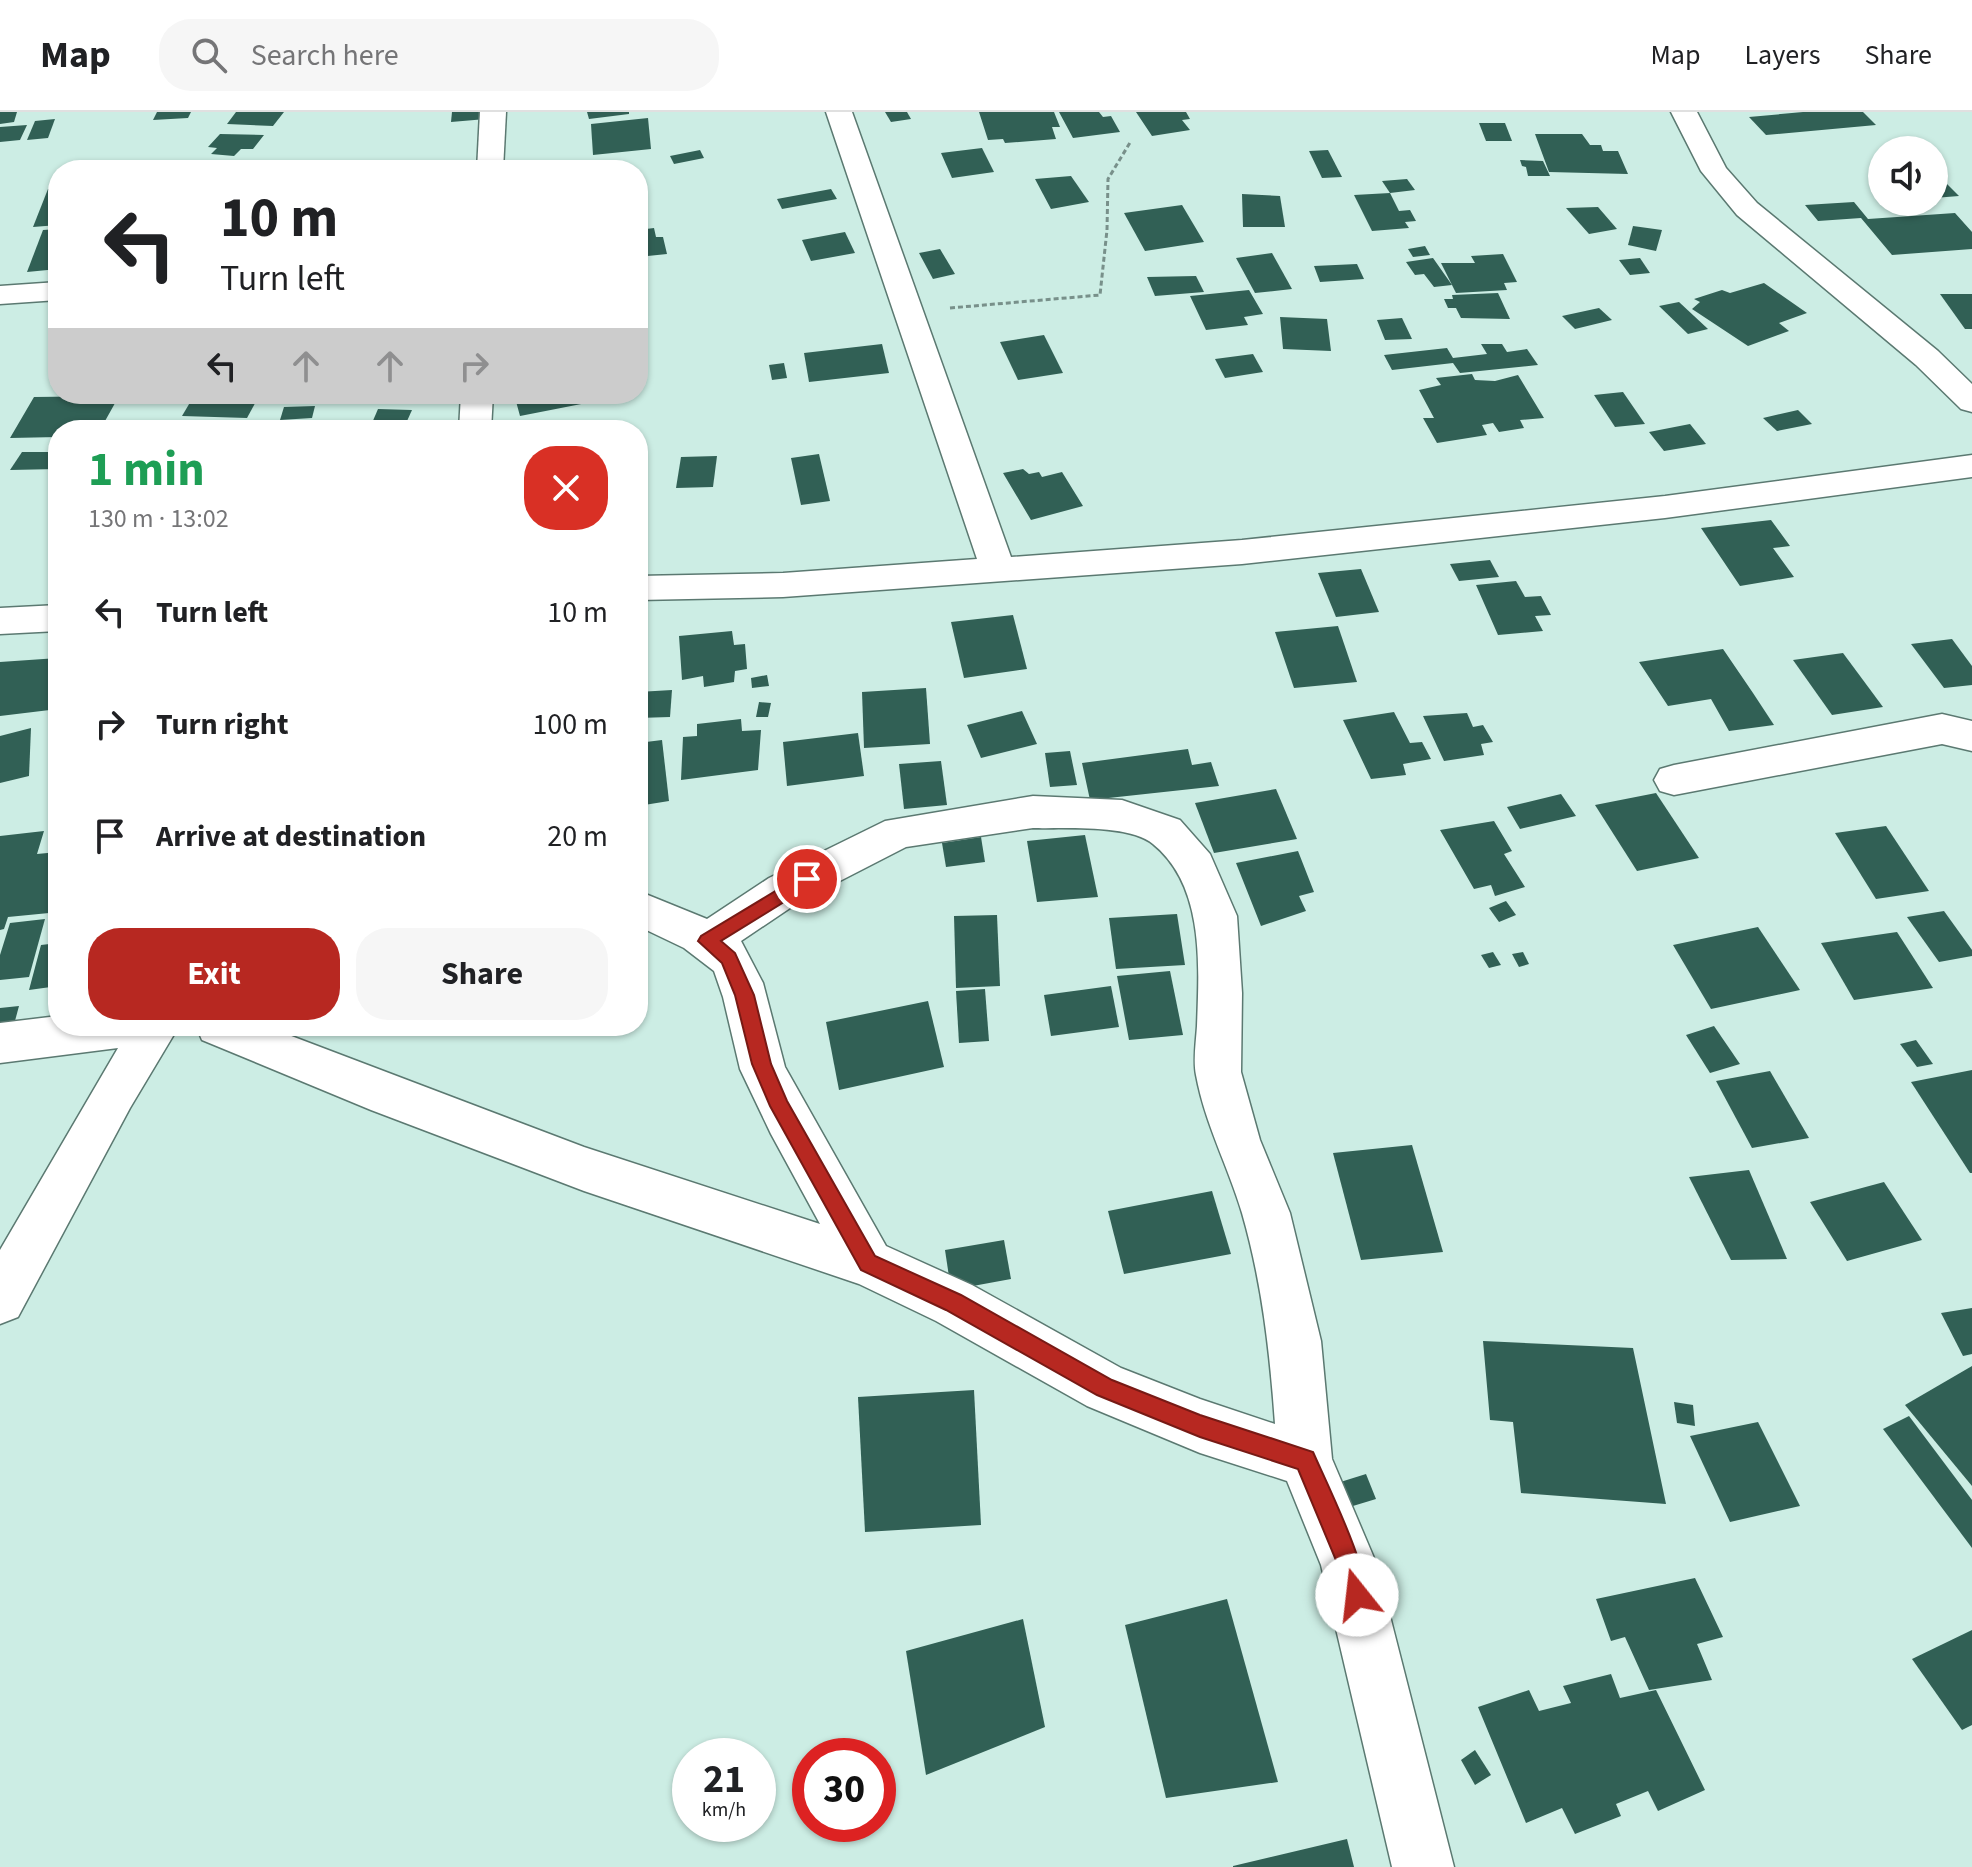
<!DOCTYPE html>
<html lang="en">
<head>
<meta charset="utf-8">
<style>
	:root { --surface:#fff; --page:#f6f6f6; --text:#202124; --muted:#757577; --line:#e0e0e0; --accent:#b72821 }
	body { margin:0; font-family:"Source Sans 3",sans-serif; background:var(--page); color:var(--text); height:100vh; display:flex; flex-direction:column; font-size:30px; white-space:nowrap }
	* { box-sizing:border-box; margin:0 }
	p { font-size:26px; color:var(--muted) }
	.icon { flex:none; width:44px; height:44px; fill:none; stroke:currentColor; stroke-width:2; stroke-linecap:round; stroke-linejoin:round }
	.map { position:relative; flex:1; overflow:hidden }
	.drawer { position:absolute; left:48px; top:308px; width:600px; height:616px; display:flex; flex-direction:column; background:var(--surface); border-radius:32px; box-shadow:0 2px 6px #0004 }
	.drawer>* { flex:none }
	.hud { position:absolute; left:48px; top:48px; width:600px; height:244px; border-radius:32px; box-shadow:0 2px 6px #0004; background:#fff; color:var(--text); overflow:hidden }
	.controls { position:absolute; left:1868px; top:24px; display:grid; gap:16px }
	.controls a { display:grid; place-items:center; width:80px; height:80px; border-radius:50%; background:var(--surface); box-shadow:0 2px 6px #0004; font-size:40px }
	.speed { position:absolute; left:672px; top:1626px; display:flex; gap:16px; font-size:40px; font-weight:700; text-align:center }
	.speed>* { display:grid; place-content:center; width:104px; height:104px; border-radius:50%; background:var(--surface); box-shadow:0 2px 6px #0004; line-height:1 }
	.speed small { font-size:20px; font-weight:400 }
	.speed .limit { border:12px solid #d22; background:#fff; color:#111 }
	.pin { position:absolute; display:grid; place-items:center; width:68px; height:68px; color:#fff; margin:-34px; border:4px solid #fff; border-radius:50%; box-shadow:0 2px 8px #0007 }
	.me { position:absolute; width:88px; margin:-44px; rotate:344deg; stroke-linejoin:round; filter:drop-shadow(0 0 6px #0008) }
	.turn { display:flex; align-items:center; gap:28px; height:168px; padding:0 40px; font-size:36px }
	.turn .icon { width:104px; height:104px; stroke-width:2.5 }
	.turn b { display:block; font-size:56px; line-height:68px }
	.lanes { display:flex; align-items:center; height:76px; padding:0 40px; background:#0003; justify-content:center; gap:40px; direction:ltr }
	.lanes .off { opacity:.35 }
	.round { display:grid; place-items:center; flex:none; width:84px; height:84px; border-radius:32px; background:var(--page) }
	.overview { display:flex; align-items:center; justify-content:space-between; height:136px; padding:0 40px }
	h1 { font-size:48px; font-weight:700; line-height:60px; color:#1e9e55 }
	.button { display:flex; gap:16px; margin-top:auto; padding:16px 40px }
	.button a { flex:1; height:92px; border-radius:32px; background:var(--accent); color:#fff; font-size:32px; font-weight:700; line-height:92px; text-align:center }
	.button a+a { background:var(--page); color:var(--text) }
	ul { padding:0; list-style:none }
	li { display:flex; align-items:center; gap:24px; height:112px; padding:0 40px }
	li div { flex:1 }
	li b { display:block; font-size:30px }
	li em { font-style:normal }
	header { display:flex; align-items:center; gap:48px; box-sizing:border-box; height:112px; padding:0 40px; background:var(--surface); border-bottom:2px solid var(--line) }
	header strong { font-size:38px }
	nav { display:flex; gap:44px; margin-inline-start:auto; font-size:28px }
	.search { width:560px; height:72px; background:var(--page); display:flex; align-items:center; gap:20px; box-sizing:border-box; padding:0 28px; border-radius:32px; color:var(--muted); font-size:30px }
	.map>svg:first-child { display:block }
</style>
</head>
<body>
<header>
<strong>Map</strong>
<div class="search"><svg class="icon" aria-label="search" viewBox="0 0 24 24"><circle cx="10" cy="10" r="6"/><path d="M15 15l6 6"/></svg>Search here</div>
<nav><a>Map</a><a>Layers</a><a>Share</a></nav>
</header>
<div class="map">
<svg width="1972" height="1755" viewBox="0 0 1972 1755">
	<rect width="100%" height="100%" fill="#ccede4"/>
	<g fill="#316055">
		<path d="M0 0H17L14 10 0 12Z"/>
		<path d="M157 0H191L188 6 153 8Z"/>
		<path d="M236 0H284L273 14 227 12Z"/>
		<path d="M452 0H486V7L451 10Z"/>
		<path d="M587 0H629V2L589 7Z"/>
		<path d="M885 0H907L911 7 891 10Z"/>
		<path d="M979 0H1054L1060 15H1052L1056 27 1005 31 1003 27 988 28Z"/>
		<path d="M1059 0H1099L1103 5 1111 4 1120 20 1073 26Z"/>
		<path d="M1136 0H1186L1190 7 1182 8 1190 18 1152 24Z"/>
		<path d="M1803 0H1863L1876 13 1766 23 1749 5Z"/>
		<path d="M648 6 651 37 593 43 591 12Z"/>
		<path d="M55 7 48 26 27 28 35 9Z"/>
		<path d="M1479 11H1505L1512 29H1486Z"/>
		<path d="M27 13 20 28 0 30V15Z"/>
		<path d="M220 22 264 23 253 37H241L234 44 211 42 217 36 208 35Z"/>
		<path d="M1535 22H1582L1590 33H1601L1603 39H1618L1628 62 1549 60Z"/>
		<path d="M982 36 994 60 952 66 941 41Z"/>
		<path d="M700 38 704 46 674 52 670 44Z"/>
		<path d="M1328 38 1342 65 1322 66 1309 39Z"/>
		<path d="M1520 48 1543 49 1550 64H1528L1526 55 1522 54Z"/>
		<path d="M1071 64 1089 90 1051 97 1035 67Z"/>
		<path d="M1407 67 1415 78 1390 81 1382 69Z"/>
		<path d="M1934 69H1944L1959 84 1934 86Z"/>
		<path d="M58 76V113L33 115 48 77Z"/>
		<path d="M831 77 837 87 782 97 777 87Z"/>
		<path d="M1390 81 1399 99 1410 98 1416 109 1405 110 1409 116 1372 119 1354 83Z"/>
		<path d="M1242 82 1280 84 1285 115H1243Z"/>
		<path d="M1854 90 1868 107 1955 101 1972 120V137L1892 143 1861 106 1818 109 1805 93Z"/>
		<path d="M1182 93 1204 130 1145 139 1124 101Z"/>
		<path d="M1598 95 1617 117 1589 122 1566 96Z"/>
		<path d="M1633 114 1662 118 1656 139 1628 133Z"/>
		<path d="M654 116 656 125H663L667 142 638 145V118Z"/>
		<path d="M58 117V157L27 160 43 118Z"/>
		<path d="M845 120 855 141 811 149 802 128Z"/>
		<path d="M1425 134 1430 143 1413 145 1408 137Z"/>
		<path d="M940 137 955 162 933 167 919 141Z"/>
		<path d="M1272 141 1292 177 1255 181 1236 146Z"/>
		<path d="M1503 142 1517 170 1504 171 1507 178 1456 181 1441 151H1475L1471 144Z"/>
		<path d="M1433 146 1452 173 1434 175 1424 162 1415 163 1406 150Z"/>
		<path d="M1640 146 1650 161 1630 163 1619 148Z"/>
		<path d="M1357 152 1364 167 1320 170 1314 154Z"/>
		<path d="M1196 164 1204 180 1155 184 1147 165Z"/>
		<path d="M1764 171 1807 201 1779 211 1789 219 1748 234 1692 197 1700 190 1694 187 1722 178 1730 181Z"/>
		<path d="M1249 178 1263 202 1244 205 1248 213 1206 218 1190 184Z"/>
		<path d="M1498 181 1510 207 1461 206 1456 196H1448L1444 187H1453L1452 183Z"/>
		<path d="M1940 182H1972V217H1965Z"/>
		<path d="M1679 190 1708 217 1688 222 1659 194Z"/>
		<path d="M1599 196 1612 208 1575 217 1562 204Z"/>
		<path d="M1280 205 1327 207 1331 239 1283 237Z"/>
		<path d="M1402 206 1412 227 1385 228 1377 208Z"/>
		<path d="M1044 223 1063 261 1018 268 1000 230Z"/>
		<path d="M882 232 889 261 809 270 804 241Z"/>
		<path d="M1481 232H1502L1507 240 1527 237 1538 253 1460 261 1453 251 1392 258 1384 243 1447 236 1453 246 1487 242Z"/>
		<path d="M1253 242 1263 260 1225 266 1215 247Z"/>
		<path d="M784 251 787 266 772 268 769 253Z"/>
		<path d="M1472 262 1475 268 1495 269 1518 263 1544 306 1520 308 1524 316 1499 320 1493 311 1482 313 1487 323 1437 331 1423 306H1434L1419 278 1441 273 1436 266Z"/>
		<path d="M1623 280 1645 312 1615 315 1594 283Z"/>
		<path d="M195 282H260L247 306 182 304Z"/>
		<path d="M514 282H539L540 288 566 282H616L617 285 520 304Z"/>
		<path d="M119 284 100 318H58V325L10 326 34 285Z"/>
		<path d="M315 294 312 306 280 308 284 295Z"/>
		<path d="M378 297 412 298 403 318H369Z"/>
		<path d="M1798 298 1812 312 1777 319 1763 306Z"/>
		<path d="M1690 312 1706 332 1664 339 1649 320Z"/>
		<path d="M22 340H58V357L10 358Z"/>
		<path d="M819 342 830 389 801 393 791 346Z"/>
		<path d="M717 344 713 375 676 376 681 345Z"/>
		<path d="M1023 357 1029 362 1039 360 1042 365 1062 360 1083 394 1031 408 1003 361Z"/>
		<path d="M1771 408 1790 434 1773 436 1794 465 1740 474 1701 416Z"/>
		<path d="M1490 448 1499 465 1459 469 1450 452Z"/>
		<path d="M1361 457 1379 500 1336 505 1318 461Z"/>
		<path d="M1516 469 1525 485 1541 484 1551 503 1535 504 1543 519 1498 523 1476 473Z"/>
		<path d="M1013 503 1027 557 964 566 951 510Z"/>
		<path d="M1338 514 1357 570 1294 576 1275 520Z"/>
		<path d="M732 519 734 533 745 532 747 557 735 559 734 570 704 575 703 564 682 568 679 524Z"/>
		<path d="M1952 527 1972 554V573L1944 576 1911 532Z"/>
		<path d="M1723 537 1753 581 1774 613 1729 619 1711 587 1668 594 1639 550Z"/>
		<path d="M1843 541 1883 595 1832 603 1793 548Z"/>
		<path d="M58 546V597L0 604V550Z"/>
		<path d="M767 563 769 574 752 576 751 566Z"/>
		<path d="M926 576 930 632 864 636 862 580Z"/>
		<path d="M672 578 670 605 638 606V580Z"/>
		<path d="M759 590 771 591 768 605H756Z"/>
		<path d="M1022 599 1037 632 981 646 967 613Z"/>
		<path d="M1394 600 1410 631 1422 630 1431 647 1403 652 1406 663 1371 667 1343 608Z"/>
		<path d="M1467 601 1473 615 1483 613 1493 630 1481 632 1484 643 1444 649 1423 604Z"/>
		<path d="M741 607 742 619 761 618 758 658 681 668 683 625 697 624V612Z"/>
		<path d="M31 616 29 664 0 671V624Z"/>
		<path d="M858 621 864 664 787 674 783 630Z"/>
		<path d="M662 628 669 689 638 694V631Z"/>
		<path d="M1188 637 1192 653 1211 650 1219 674 1090 688 1082 651Z"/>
		<path d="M1070 639 1077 673 1050 675 1045 641Z"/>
		<path d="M941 649 947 693 904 697 899 652Z"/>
		<path d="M1276 677 1297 727 1214 741 1195 691Z"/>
		<path d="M1656 681 1699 746 1637 759 1595 693Z"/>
		<path d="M1561 682 1576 704 1520 717 1507 695Z"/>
		<path d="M1494 709 1512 739 1504 742 1525 775 1495 784 1491 773 1474 777 1440 718Z"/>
		<path d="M1886 714 1929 779 1876 787 1835 721Z"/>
		<path d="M44 719 37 742 58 740V770L49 801 8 805 4 817 0 818V724Z"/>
		<path d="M1085 723 1098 785 1037 790 1027 729Z"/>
		<path d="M981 725 985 750 946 755 942 731Z"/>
		<path d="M1298 739 1314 780 1299 784 1306 799 1261 814 1236 751Z"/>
		<path d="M1506 789 1516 803 1499 810 1489 796Z"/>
		<path d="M1944 799 1972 838V844L1939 850 1907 805Z"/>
		<path d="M1177 802 1185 853 1116 857 1109 806Z"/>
		<path d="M997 803 1000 874 956 876 954 804Z"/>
		<path d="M45 807 29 865 0 868V843L10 811Z"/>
		<path d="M1758 815 1800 878 1711 897 1673 833Z"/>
		<path d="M1897 820 1933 876 1854 888 1821 831Z"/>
		<path d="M58 831V874L29 878 41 833Z"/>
		<path d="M1493 840 1501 853 1489 856 1481 843Z"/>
		<path d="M1523 840 1529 852 1519 855 1512 842Z"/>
		<path d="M1170 859 1183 923 1129 928 1117 864Z"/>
		<path d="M1111 874 1119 915 1051 924 1044 883Z"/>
		<path d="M985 877 989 929 959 931 956 879Z"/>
		<path d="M928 889 944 955 839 978 826 910Z"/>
		<path d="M19 894 12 920 0 921V896Z"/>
		<path d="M1714 914 1740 952 1710 961 1686 923Z"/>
		<path d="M1916 928 1933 952 1917 955 1900 932Z"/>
		<path d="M1972 958V1061H1970L1911 970Z"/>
		<path d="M1770 959 1809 1026 1752 1036 1716 969Z"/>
		<path d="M1412 1033 1443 1140 1361 1148 1333 1041Z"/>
		<path d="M1749 1058 1787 1147 1731 1148 1689 1065Z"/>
		<path d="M1884 1070 1922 1128 1847 1149 1810 1090Z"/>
		<path d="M1212 1079 1231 1142 1124 1162 1108 1099Z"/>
		<path d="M1004 1128 1011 1167 951 1178 945 1138Z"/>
		<path d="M1972 1196V1242L1963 1244 1941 1201Z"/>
		<path d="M1483 1229 1633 1236 1666 1392 1521 1381 1513 1310 1490 1308Z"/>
		<path d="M1972 1254V1374L1905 1293Z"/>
		<path d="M974 1278 981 1413 865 1420 858 1285Z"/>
		<path d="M1674 1290 1693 1293 1695 1314 1677 1311Z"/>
		<path d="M1909 1304 1972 1388V1436L1883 1317Z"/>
		<path d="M1758 1310 1800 1394 1730 1410 1690 1324Z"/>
		<path d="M1366 1362 1376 1387 1343 1397 1334 1372Z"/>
		<path d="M1695 1466 1723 1525 1697 1532 1712 1568 1649 1578 1625 1525 1611 1529 1596 1487Z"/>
		<path d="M1227 1487 1278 1670 1166 1686 1125 1513Z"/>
		<path d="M1023 1507 1045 1615 926 1663 906 1539Z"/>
		<path d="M1972 1518V1613L1962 1618 1912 1547Z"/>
		<path d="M1611 1562 1620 1586 1656 1578 1705 1678 1658 1699 1648 1679 1616 1692 1621 1704 1575 1722 1562 1696 1526 1711 1478 1595 1529 1578 1539 1599 1571 1591 1563 1574Z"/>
		<path d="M1475 1638 1491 1663 1475 1673 1461 1648Z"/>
		<path d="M1347 1727 1354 1755H1233V1754Z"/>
	</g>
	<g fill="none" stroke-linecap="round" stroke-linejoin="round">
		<defs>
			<g id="minor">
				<path d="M480 0H506L503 58H477Z"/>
				<path d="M826 0H852L1011 445 1242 428 1665 384 1972 343V365L1665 406 1242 452 783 485 638 488V464L783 461 977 447Z"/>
				<path d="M1671 0H1697L1726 56 1757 91 1938 239 1972 272V300L1961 297 1916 253 1737 103 1701 59Z"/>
				<path d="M58 170V188L0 192V174Z"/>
				<path d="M461 282H493L491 318H459Z"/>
				<path d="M58 493V519L0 522V496Z"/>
				<path d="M1942 602 1972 609V639L1942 632 1674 683 1660 679 1654 668 1660 657 1674 653Z"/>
				<path d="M1033 684 1122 688 1180 708 1210 742 1237 804 1242 881 1241 960 1260 1028 1290 1101 1321 1229 1332 1347 1377 1453 1454 1755H1392L1321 1453 1287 1369 1200 1341 1087 1294 936 1209 859 1172 584 1079 371 998 202 928 196 914H265L584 1035 820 1112 771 1022 740 957 723 885 714 859 684 836 638 814V779L707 807 769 766 885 709ZM1033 716C1063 717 1129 712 1153 732 1205 774 1199 854 1197 914 1196 930 1193 948 1196 963 1205 1012 1228 1054 1242 1101 1262 1170 1270 1241 1275 1312L1200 1287 1121 1256 972 1173 886 1134 785 955 763 871 741 829 799 790 906 735Z"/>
				<path d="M58 904V914H179L130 996 18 1205 0 1212V1138L118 936 0 951V911Z"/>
			</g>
		</defs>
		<use href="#minor" stroke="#5b7971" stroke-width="3"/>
		<path stroke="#78908a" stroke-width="3" stroke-dasharray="5 3" stroke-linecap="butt" d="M950 196 1100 183 1107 118 1108 67 1131 29"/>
		<use href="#minor" fill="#fff" fill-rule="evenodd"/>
	</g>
	<path fill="#b72821" stroke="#771a15" stroke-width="2" d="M807 760 816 767 813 772 721 829 735 841 754 883 771 952 787 989 875 1144 961 1183 1112 1268 1200 1303 1313 1340C1325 1368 1375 1468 1365 1492L1357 1495 1349 1492 1338 1453 1298 1357 1200 1325 1097 1283 946 1198 861 1158 770 994 752 952 735 883 722 851 698 829 701 824Z"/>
</svg>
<div class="controls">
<a><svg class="icon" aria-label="sound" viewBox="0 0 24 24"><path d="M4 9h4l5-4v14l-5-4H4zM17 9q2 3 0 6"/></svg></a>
</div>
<div class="speed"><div>21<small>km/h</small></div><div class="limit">30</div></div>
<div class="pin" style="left:807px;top:767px;background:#d93025"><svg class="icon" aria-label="arrive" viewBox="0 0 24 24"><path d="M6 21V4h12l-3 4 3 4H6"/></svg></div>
<svg class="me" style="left:1357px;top:1483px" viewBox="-20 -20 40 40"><circle r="19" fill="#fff"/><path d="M0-13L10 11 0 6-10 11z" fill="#b72821"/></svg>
<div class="hud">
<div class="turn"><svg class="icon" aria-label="left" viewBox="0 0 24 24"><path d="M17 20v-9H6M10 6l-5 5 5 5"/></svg><div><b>10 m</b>Turn left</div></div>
<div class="lanes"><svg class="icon" aria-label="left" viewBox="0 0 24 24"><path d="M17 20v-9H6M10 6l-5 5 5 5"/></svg><svg class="icon off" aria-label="ahead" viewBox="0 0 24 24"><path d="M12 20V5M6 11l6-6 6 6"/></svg><svg class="icon off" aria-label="ahead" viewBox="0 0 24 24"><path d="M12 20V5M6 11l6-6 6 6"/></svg><svg class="icon off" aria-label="right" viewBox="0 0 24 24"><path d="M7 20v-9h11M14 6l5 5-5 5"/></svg></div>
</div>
<section class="drawer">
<div class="overview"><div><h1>1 min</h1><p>130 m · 13:02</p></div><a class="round" style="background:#d93025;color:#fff"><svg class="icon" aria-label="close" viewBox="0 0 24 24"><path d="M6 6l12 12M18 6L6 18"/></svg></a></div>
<ul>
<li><svg class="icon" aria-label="left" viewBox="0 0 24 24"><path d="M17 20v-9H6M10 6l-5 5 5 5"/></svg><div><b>Turn left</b></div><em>10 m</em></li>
<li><svg class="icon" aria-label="right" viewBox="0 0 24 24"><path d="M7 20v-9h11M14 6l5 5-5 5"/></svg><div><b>Turn right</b></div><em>100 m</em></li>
<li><svg class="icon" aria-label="arrive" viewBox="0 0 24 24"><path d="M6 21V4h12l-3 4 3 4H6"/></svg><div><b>Arrive at destination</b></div><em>20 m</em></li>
</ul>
<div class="button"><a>Exit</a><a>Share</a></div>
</section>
</div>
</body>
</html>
